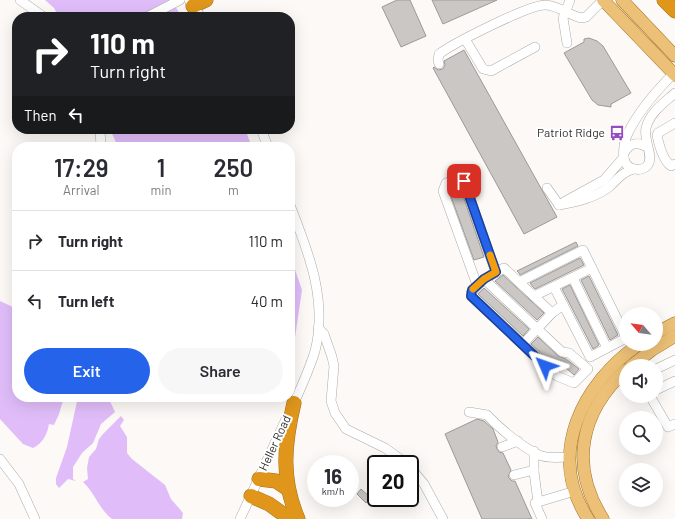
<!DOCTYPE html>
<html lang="en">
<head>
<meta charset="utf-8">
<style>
	:root { --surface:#fff; --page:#f7f7f7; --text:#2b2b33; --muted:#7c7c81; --line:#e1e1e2; --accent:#2563eb }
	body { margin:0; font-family:Barlow,sans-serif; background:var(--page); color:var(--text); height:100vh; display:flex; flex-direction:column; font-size:15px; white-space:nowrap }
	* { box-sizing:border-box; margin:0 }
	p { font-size:13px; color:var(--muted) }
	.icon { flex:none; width:22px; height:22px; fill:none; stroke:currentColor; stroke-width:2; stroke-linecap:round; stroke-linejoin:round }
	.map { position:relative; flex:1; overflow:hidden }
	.sheet { position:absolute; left:12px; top:142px; width:283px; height:260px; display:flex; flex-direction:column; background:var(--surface); border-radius:16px; box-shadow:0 4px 16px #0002 }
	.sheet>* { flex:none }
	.guide { position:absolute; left:12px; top:12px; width:283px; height:122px; border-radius:16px; box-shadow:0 4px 16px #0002; background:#202124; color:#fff; overflow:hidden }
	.needle { width:26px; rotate:298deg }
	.tools { position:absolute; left:619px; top:307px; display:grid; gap:8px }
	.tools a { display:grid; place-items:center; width:44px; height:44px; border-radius:50%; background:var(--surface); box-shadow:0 4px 16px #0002; font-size:20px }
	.speed { position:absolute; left:307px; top:455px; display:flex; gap:8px; font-size:20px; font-weight:700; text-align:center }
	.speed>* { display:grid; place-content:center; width:52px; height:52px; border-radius:50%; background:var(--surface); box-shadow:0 4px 16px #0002; line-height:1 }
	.speed small { font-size:10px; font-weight:400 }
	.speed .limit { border:2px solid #111; border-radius:6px; background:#fff; color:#111 }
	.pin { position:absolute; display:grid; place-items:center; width:34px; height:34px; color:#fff; margin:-17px; border-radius:8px; box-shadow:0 2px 6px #0006 }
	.me { position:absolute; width:44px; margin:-22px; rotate:313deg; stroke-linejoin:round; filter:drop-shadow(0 0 3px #0008) }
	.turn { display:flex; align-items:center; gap:14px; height:84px; padding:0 12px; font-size:18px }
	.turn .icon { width:52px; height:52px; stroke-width:2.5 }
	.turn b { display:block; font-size:28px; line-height:34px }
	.then { display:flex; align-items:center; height:38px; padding:0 12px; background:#0003; gap:8px; font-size:15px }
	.eta { display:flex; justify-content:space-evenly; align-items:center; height:68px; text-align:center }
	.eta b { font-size:24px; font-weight:600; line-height:28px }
	.action { display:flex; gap:8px; margin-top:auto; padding:8px 12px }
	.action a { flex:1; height:46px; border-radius:24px; background:var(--accent); color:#fff; font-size:16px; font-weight:600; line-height:46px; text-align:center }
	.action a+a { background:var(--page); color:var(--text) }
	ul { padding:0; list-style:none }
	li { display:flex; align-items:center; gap:12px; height:60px; padding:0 12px; border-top:1px solid var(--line) }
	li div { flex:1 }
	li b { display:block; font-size:15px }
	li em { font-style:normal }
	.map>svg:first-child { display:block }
</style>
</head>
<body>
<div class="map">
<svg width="675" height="519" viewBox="0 0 675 519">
	<rect width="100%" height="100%" fill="#fcf9f6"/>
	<g fill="#e0bdf9">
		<path d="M45 0H171L182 17H59L54 8Z"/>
		<path d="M110 129H245L252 147H118Z"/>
		<path d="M290 255 302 290 290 371Z"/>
		<path d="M0 301 17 309V397H64L59 414 54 425 49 424C47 435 43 443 33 448L23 444 0 419Z"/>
		<path d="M78 397H108L115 412 101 424 93 443 82 453 73 467V479L76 481 68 479 59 488 56 484V478L67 447Z"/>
		<path d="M121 416 124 420 120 426 127 437V453L132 459 165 485 171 499 183 513 182 519H112C99 509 95 493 83 482L88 479 87 468 89 457 96 449 99 439 103 434Z"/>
	</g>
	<g fill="#cac7c4" stroke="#9c9997">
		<path d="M397 0H410L426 36 401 47 382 7Z"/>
		<path d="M432 0H497L443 24Z"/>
		<path d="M589 38 597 41 603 46 631 93 611 104V107L598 105 592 100 564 53 584 42V39Z"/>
		<path d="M464 50 557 217 524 234 433 68 434 67 438 70 443 69 445 65 444 61Z"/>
		<path d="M460 187 484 257 474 260 449 191Z"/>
		<path d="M576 242 578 246 520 275 519 273 517 271Z"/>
		<path d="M580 258 584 265 535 289 532 286 530 283Z"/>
		<path d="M503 275 544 313 537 320 495 281Z"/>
		<path d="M589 276 618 335 610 340 581 280Z"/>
		<path d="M570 285 599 345 593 349 562 289Z"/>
		<path d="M484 288 529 329 523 336 478 294Z"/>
		<path d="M538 337 558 356 566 359 579 369 574 375 565 367 560 371 531 344Z"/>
		<path d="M477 419 484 421 493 429 498 442 496 446 497 449 499 452 503 453 511 470 508 477 512 481H515L532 519H482L445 434Z"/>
		<path d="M361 489 371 498 366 503 357 494Z"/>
	</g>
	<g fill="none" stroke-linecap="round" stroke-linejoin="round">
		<defs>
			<g id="minor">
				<path d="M20 0 44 17"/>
				<path d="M189 0 201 17"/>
				<path d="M147 17 180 0"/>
				<path d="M465 39 483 69 491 71 535 47"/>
				<path d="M567 43 563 18 570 0"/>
				<path d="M439 64 438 60 439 54C454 43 530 4 546 5 559 6 569 15 581 18L586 17 603 0"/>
				<path d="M675 72C657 90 639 110 628 133 623 143 619 168 635 169 639 170 644 169 647 166 655 157 643 141 646 128 650 112 664 103 675 93"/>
				<path d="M675 123 658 133 657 135C659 145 663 160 671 166L675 164"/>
				<path d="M100 129 101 147"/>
				<path d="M261 129 268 147"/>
				<path d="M624 153C630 143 637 141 647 147"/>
				<path d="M547 188 559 205"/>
				<path d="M564 202 604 180 624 157"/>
				<path d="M290 205C308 251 328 300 315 351 309 371 300 389 292 408"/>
				<path d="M559 205C577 202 594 198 609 187 617 180 622 172 634 169"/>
				<path d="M573 278 607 348"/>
				<path d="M484 279 562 352 569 353 588 369 574 383 557 376 471 296V293L484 279 504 268 552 313"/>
				<path d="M519 282 583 250 626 337"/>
				<path d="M477 285 443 191 446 183 457 178 464 181 496 273"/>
				<path d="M554 287 590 357 626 338"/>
				<path d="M534 296 592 268"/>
				<path d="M318 328 324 334 332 357 334 366 331 401 335 413 346 429 385 448 407 464"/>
				<path d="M523 344 552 313 563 305"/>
				<path d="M656 369 675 360"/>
				<path d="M656 390 675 381"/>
				<path d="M650 396 668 427 675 424"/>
				<path d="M469 412 487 415C499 428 522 447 539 455 548 459 560 457 570 457"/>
				<path d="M502 447 518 441"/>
				<path d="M534 451V472L538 502"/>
				<path d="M0 459 19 484 35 519"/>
				<path d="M410 467 424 484 443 519"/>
				<path d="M514 475 534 470"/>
				<path d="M240 519 286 419"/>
				<path d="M542 519 535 503 575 491"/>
			</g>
			<g id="major">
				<path d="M603 0 675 75"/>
				<path d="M622 0 675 56"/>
				<path d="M656 333 675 323"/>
				<path d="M631 366 652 350 675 336"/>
				<path d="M588 519C546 454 582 384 639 344"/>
				<path d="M603 519C569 466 580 412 626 370"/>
			</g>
			<g id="highway">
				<path d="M664 0 675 11"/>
				<path d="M193 6 206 0"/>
				<path d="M294 403C284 445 281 479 298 519"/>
				<path d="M259 479 276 481 288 489"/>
				<path d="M251 496 269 504 290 519"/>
			</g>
		</defs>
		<use href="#minor" stroke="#adaba8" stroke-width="10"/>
		<use href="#major" stroke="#a17221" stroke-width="13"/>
		<use href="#highway" stroke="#a17221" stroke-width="15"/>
		<use href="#minor" stroke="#fff" stroke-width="9"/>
		<use href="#major" stroke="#ecc076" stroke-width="12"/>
		<use href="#highway" stroke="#df961b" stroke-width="14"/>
	</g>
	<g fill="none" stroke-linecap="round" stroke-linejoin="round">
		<defs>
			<path id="route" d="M464 181 496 272 484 279 472 290 471 296 545 366"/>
		</defs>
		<use href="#route" stroke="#184099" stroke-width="10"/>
		<use href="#route" stroke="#2563eb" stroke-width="7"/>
		<path stroke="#f59e0b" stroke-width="7" d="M473 289 484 279 496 272 490 255"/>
	</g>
	<defs>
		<symbol id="bus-bare" viewBox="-9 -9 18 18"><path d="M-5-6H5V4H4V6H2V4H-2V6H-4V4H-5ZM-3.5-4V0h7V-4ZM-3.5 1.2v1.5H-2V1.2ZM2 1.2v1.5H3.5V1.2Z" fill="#964dc0" stroke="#fff" stroke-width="2.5" paint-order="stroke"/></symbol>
	</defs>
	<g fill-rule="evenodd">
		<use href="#bus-bare" x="606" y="122" width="22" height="22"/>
	</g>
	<g text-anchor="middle" stroke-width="4" stroke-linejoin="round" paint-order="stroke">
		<g font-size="12" fill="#2e2e2c" stroke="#fff" text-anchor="end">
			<text x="605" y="137">Patriot Ridge</text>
		</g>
		<g font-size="12" fill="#2e2e2c" stroke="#fff">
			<text transform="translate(275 443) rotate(-65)" y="4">Heller Road</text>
		</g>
	</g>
</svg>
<div class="tools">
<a><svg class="needle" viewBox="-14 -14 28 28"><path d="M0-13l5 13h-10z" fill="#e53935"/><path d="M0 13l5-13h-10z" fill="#7c7c81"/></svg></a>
<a><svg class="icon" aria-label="sound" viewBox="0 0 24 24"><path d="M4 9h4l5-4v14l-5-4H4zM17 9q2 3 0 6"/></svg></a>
<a><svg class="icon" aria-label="search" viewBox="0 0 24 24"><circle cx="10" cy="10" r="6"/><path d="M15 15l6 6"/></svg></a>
<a><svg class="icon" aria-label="layers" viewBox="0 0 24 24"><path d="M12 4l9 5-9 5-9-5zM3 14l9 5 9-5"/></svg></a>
</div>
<div class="speed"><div>16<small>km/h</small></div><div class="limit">20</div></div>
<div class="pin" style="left:464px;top:181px;background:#d93025"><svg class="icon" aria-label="arrive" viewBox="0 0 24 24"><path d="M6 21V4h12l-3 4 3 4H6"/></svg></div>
<svg class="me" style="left:545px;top:366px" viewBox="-20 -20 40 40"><path d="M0-17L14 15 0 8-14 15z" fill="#2563eb" stroke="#fff" stroke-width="4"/></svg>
<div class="guide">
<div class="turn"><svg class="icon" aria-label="right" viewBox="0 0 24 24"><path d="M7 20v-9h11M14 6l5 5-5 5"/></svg><div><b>110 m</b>Turn right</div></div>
<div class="then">Then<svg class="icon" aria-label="left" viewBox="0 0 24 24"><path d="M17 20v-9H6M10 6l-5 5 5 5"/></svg></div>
</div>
<section class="sheet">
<div class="eta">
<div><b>17:29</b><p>Arrival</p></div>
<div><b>1</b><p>min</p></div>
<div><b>250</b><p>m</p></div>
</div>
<ul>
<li><svg class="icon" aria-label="right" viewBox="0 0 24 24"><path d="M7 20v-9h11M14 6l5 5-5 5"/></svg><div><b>Turn right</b></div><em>110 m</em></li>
<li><svg class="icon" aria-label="left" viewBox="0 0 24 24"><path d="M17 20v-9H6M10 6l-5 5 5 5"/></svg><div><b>Turn left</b></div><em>40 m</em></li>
</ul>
<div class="action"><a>Exit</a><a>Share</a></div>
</section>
</div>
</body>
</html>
